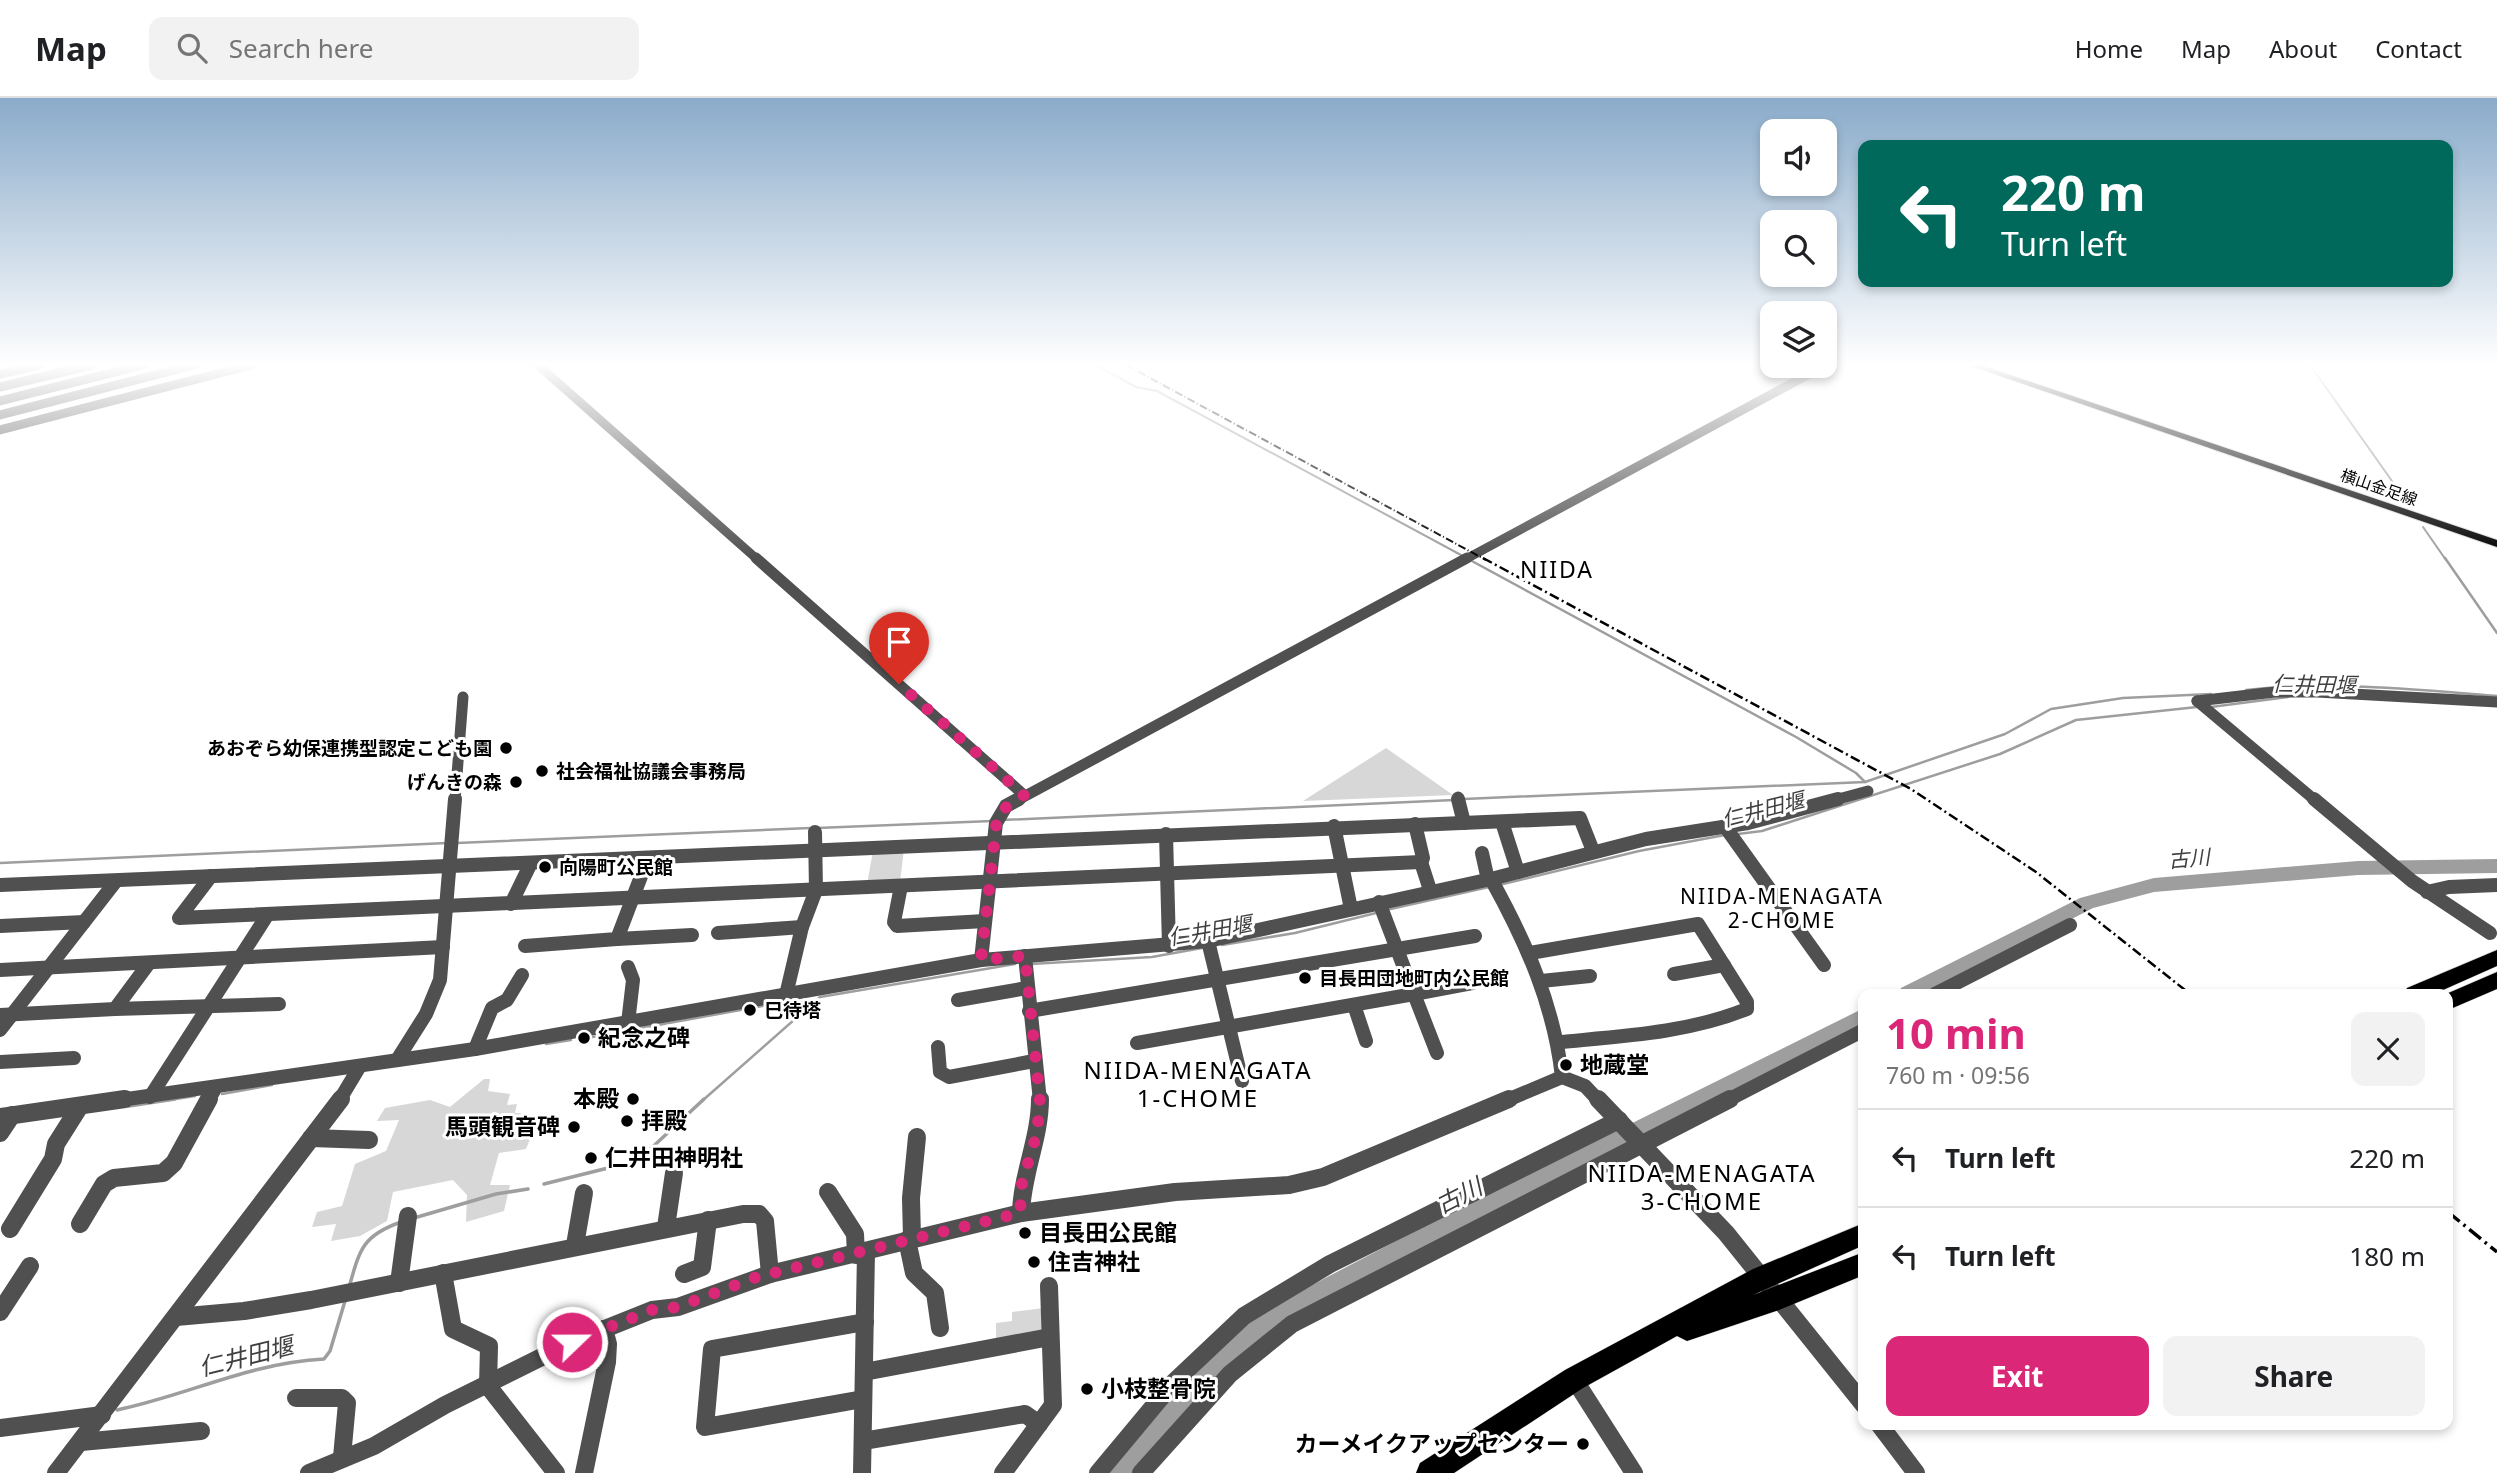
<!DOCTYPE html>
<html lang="en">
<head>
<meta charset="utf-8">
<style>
	:root { --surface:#fff; --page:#f2f2f2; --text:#202124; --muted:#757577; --line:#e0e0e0; --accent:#db2777 }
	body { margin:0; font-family:"Noto Sans","Noto Sans JP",sans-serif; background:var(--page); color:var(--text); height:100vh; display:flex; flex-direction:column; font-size:26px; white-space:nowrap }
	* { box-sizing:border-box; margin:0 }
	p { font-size:23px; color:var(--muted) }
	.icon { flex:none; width:38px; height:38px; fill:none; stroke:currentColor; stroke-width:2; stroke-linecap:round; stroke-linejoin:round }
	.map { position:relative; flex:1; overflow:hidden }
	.drawer { position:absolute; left:1858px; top:891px; width:595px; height:441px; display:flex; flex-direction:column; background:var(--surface); border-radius:14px; box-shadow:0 4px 10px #0003 }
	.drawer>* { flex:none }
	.top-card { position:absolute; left:1858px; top:42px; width:595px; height:147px; border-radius:14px; box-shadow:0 4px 10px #0003; background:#00695c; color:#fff; overflow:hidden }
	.fabs { position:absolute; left:1760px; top:21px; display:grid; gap:14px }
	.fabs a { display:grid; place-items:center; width:77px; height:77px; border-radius:14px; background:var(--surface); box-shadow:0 4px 10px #0003; font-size:35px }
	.pin { position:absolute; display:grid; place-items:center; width:60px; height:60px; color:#fff; margin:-72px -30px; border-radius:50% 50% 50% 0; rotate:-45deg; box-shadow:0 0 7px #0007 }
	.pin .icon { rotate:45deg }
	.me { position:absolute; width:77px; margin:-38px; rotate:68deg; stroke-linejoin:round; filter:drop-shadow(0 0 5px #0008) }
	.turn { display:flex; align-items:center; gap:24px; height:147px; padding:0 28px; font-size:32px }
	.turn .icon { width:91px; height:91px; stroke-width:2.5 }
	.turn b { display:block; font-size:49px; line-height:60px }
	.round { display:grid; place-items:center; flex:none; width:74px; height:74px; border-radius:14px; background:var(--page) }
	.overview { display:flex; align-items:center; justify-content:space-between; height:119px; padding:0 28px }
	h1 { font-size:42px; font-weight:700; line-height:52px; color:var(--accent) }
	.cta { display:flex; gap:14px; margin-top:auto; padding:14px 28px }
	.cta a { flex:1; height:80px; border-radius:14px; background:var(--accent); color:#fff; font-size:28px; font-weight:700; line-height:80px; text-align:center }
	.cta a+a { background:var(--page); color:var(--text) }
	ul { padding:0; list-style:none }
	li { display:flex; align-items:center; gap:21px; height:98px; padding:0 28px; border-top:2px solid var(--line) }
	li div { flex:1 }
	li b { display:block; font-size:26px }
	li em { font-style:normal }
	header { display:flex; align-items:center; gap:42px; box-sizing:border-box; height:98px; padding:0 35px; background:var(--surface); border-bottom:2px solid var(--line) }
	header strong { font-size:33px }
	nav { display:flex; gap:38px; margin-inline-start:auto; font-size:24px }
	.search { width:490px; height:63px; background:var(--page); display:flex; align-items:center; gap:18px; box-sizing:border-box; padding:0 24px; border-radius:14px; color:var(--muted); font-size:26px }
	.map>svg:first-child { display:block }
</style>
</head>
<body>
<header>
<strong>Map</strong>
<div class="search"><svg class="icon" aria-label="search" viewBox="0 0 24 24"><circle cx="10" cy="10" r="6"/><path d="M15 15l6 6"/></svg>Search here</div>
<nav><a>Home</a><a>Map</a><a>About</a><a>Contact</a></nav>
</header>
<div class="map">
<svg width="2497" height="1375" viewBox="0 0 2497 1375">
	<rect width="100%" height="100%" fill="#fff"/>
	<g fill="#d7d7d7">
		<path d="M1386 650 1453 697 1303 703Z"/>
		<path d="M904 751 900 784 867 786 873 753Z"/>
		<path d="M484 981H490L488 993 510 996 507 1007 517 1006 515 1015H521L516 1028 536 1026 526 1051 499 1055 490 1087H510L504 1113 466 1124 467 1097 453 1082 393 1094 387 1123 360 1138 331 1143 336 1126 312 1129 317 1114 342 1108 355 1066 386 1053 399 1022 377 1023 385 1010 430 1002 450 1009Z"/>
		<path d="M1044 1210V1229L1039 1237 996 1243V1225L1012 1223V1214Z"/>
	</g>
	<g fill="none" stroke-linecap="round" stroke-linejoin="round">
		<g stroke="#9e9e9e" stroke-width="2">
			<path d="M1096 267 1136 289 1157 293 1461 457"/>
			<path d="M2310 267 2404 400"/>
			<path d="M2423 429 2446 462"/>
		</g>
		<g stroke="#9e9e9e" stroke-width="2.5">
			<path d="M2445 460 2497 535"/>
			<path d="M1470 462 1796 639 1856 675 1865 684"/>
			<path d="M2246 592C2330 583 2413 591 2497 598"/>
			<path d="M2211 609 2288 599"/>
			<path d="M1464 701 1865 684 2005 636 2051 611 2123 600 2211 596"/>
			<path d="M1002 722 1454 702"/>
			<path d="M817 730 992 723"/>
			<path d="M1738 736 1762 733 2000 656 2076 622 2197 609"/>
			<path d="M457 745 810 730"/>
			<path d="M0 765 447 745"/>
			<path d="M1499 787 1639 753 1725 737"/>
			<path d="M1386 812 1489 789"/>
			<path d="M1222 847 1295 835 1376 815"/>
			<path d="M1031 866 1152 859 1202 850"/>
			<path d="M587 940 795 902"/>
			<path d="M546 946 571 942"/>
			<path d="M222 996 272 987"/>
			<path d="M163 1003 195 998"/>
			<path d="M702 1003 820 899 1015 866"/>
		</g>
		<g stroke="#9e9e9e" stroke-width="3.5">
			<path d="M129 1008 175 1001"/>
			<path d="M544 1086 624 1066 644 1057 704 1001"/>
			<path d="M414 1120 496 1096 528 1091"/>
			<path d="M350 1186C360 1150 364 1137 401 1124"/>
			<path d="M117 1312C189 1297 249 1265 324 1261L330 1253 345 1203"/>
		</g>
		<g fill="#9e9e9e" fill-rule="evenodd">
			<path d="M2497 761V775L2358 777 2154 794 2093 810 1926 896H1898L1901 890 2080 800 2154 780 2358 763Z"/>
			<path d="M1864 910V928L1435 1147 1288 1227 1241 1261 1151 1354 1133 1375H1102L1106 1365 1131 1334 1223 1243 1270 1209 1419 1131Z"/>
		</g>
		<defs>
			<path id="major" d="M1968 267H1981L2497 442V449Z"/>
			<g id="highway">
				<path d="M2497 852V868L2434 896H2404L2407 890Z"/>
				<path d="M2497 874V891L2448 912V896H2446Z"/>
				<path d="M1864 1125V1147L1753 1197 1864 1154V1177L1779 1212 1687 1243 1677 1238 1583 1290 1454 1375H1416L1420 1365 1565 1272 1753 1171Z"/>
			</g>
		</defs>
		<use href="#major" stroke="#dbdbdb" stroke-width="2"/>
		<use href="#highway" stroke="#dbdbdb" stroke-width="1"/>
		<g stroke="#505050" stroke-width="9">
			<path d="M538 267 758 462"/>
			<path d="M0 276 39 267"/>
			<path d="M0 289 92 267"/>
			<path d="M0 303 143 267"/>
			<path d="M0 317 194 267"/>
			<path d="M0 332 251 267"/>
			<path d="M1464 462 1824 268"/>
		</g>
		<g stroke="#505050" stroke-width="11">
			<path d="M756 460 1024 697"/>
			<path d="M2197 603 2316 703"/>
			<path d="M2197 603 2275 594H2317L2497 604"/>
			<path d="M1458 699 1459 703"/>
			<path d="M455 703 463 599"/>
			<path d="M1016 703 1467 460"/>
			<path d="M1831 703 1868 693"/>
		</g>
		<g stroke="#505050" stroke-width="14">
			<path d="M1458 701 1464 725"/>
			<path d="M2314 701 2412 783 2490 835"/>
			<path d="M1502 724 1518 774"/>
			<path d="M1334 728 1351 811"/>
			<path d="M1726 730 1824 867"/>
			<path d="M1166 736 1169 848"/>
			<path d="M1482 755 1488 782"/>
			<path d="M1421 764 1430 792"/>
			<path d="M211 778 179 820 1421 764 1423 760 1415 726"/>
			<path d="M1491 781C1526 844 1554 907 1562 979"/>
			<path d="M0 787 1580 720 1593 753"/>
			<path d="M901 788 894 824 897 828 985 823"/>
			<path d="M2427 794 2449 789 2497 787"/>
			<path d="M511 806 531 765"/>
			<path d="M0 828 84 824"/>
			<path d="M718 835 802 829"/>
			<path d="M617 841 692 837"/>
			<path d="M1208 843 1242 983"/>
			<path d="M525 848 617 841 648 760"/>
			<path d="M1530 855 1698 826 1747 904V911C1687 935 1624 938 1560 944"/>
			<path d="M1025 858 1040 1003"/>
			<path d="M981 862 996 725 1006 708 1019 701"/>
			<path d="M628 869 633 882 628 925"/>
			<path d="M0 872 443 849"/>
			<path d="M1674 876 1724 867"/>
			<path d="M1541 883 1590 878"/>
			<path d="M1935 896 2070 827"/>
			<path d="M786 897 802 829 816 792 815 734"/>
			<path d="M958 902 1027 890"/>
			<path d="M1354 907 1366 943"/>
			<path d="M115 911 279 906"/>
			<path d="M1029 913 1475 838"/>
			<path d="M0 917 115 911 149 865"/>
			<path d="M0 932 116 783"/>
			<path d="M1137 945 1414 896 1379 804"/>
			<path d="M938 949 940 974 949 979 1034 963"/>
			<path d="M475 951 492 910 507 902 522 877"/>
			<path d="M1437 955 1414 896 1472 885"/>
			<path d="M397 962 426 916 440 882 455 701"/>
			<path d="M0 964 74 960"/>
			<path d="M150 999 268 816"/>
			<path d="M113 1003 475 951 981 862 1208 843 1491 781 1646 741 1748 725 1838 701"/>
			<path d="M208 1003 216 989"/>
			<path d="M339 1003 360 968"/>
			<path d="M1505 1003 1562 979 1585 988 1599 1003"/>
			<path d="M1726 1003 1864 932"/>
		</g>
		<g stroke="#505050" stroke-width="18">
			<path d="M1598 1001 1726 1135 1864 1307"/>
			<path d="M0 1019 125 1001"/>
			<path d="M0 1035 12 1017"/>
			<path d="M311 1040 369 1042"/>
			<path d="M828 1094 855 1136 856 1157"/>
			<path d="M1021 1115C1022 1076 1040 1040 1040 1001"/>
			<path d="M80 1126 104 1086 114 1080 163 1075 174 1065 209 1001"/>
			<path d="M666 1129 674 1075"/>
			<path d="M10 1131 53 1061 56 1046 80 1008"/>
			<path d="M912 1140 911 1100 917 1039"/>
			<path d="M907 1142 914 1175 935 1195 940 1230"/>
			<path d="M575 1147 584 1095"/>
			<path d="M443 1175 453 1231 489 1248 488 1288 556 1375"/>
			<path d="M684 1176 702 1169 708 1122"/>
			<path d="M399 1185 408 1118"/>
			<path d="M0 1214 30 1168"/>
			<path d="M176 1219 244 1213 311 1202 743 1116H759L765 1123 770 1176 1021 1115 1175 1094 1289 1087 1323 1079 1509 1001"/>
			<path d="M864 1274 1050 1239"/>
			<path d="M1574 1281 1634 1375"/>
			<path d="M296 1300H342L347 1305 342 1359"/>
			<path d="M863 1301 705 1329 712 1251 865 1224"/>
			<path d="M1879 1326 1916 1375"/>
			<path d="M0 1330 102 1317"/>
			<path d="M863 1343 1025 1316 1039 1326"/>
			<path d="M81 1344 201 1333"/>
			<path d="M56 1375 341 1001"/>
			<path d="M309 1375 374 1348 445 1307 572 1244 652 1212 678 1209 770 1176"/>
			<path d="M584 1375 607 1264 608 1246 604 1231"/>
			<path d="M862 1375 866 1154"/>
			<path d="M1003 1375 1053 1307 1049 1188"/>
			<path d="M1098 1375 1173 1285 1244 1218 1330 1166 1619 1022"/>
			<path d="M1141 1375 1230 1276 1292 1226 1730 1001"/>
		</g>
		<use href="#major" fill="#000" fill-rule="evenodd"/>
		<use href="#highway" fill="#000" fill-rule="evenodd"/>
		<path stroke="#000" stroke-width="2" stroke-dasharray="8 2.5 1 2.5" stroke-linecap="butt" d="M1126 267 1486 462"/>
		<path stroke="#000" stroke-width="2.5" stroke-dasharray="10 3.5 2 3.5" stroke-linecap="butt" d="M1483 460 1911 691 2036 774 2190 896"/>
		<path stroke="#000" stroke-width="3.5" stroke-dasharray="15 5 2.5 5" stroke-linecap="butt" d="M2448 1114 2497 1154"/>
	</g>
	<linearGradient id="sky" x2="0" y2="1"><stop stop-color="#8aabca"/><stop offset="0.58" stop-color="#fff"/><stop offset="1" stop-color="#fff" stop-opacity="0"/></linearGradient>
	<rect width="2497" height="459" fill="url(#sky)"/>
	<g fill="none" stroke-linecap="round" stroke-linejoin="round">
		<path stroke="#db2777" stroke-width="12" stroke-dasharray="0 21.6" d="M572 1244 652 1212 678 1209 757 1179 1020 1115 1022 1085 1037 1035 1040 1004 1025 858 981 862 997 720 1001 713 1024 697 899 586"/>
	</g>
	<g fill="#000" stroke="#fff" stroke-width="2.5">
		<circle cx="506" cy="650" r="7"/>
		<circle cx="542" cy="673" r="7"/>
		<circle cx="516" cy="684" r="7"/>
		<circle cx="545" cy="769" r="7"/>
		<circle cx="1305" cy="880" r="7"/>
		<circle cx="750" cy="912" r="7"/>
		<circle cx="584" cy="940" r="7"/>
		<circle cx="1566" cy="967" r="7"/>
		<circle cx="633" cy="1001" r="7"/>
		<circle cx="627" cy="1023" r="7"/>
		<circle cx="574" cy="1029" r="7"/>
		<circle cx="591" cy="1060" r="7"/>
		<circle cx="1025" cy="1135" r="7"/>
		<circle cx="1034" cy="1164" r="7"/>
		<circle cx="1087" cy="1291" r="7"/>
		<circle cx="1583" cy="1346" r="7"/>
	</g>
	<g text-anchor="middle" stroke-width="6" stroke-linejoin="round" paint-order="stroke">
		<g font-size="16" fill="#000" stroke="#fff">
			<text transform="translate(2379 389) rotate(19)" y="6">横山金足線</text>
		</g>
		<g font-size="19" font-weight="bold" fill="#000" stroke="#fff" text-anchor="start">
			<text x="492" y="657" text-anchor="end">あおぞら幼保連携型認定こども園</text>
			<text x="556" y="680">社会福祉協議会事務局</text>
			<text x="502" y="691" text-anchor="end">げんきの森</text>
			<text x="559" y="776">向陽町公民館</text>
			<text x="1319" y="887">目長田団地町内公民館</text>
			<text x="764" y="919">巳待塔</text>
		</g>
		<g font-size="21" font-style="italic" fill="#3f3f3f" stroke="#fff">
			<text transform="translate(2314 587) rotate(1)" y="7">仁井田堰</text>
			<text transform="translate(1763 712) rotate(-14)" y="7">仁井田堰</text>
			<text transform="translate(2189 761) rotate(-5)" y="7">古川</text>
			<text transform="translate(1210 833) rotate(-10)" y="7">仁井田堰</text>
		</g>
		<g font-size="21" letter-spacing="2" fill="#000" stroke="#fff">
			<text x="1782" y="806">NIIDA-MENAGATA<tspan x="1782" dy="24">2-CHOME</tspan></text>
		</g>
		<g font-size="23" letter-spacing="2" fill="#000" stroke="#fff">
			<text x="1557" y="480">NIIDA</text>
		</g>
		<g font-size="23" font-weight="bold" fill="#000" stroke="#fff" text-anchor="start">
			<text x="598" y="948">紀念之碑</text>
			<text x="1580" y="975">地蔵堂</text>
			<text x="619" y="1009" text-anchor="end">本殿</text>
			<text x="641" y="1031">拝殿</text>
			<text x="560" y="1037" text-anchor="end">馬頭観音碑</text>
			<text x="605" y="1068">仁井田神明社</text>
			<text x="1039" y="1143">目長田公民館</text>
			<text x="1048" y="1172">住吉神社</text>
			<text x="1101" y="1299">小枝整骨院</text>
			<text x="1569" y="1354" text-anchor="end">カーメイクアップセンター</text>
		</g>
		<g font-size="24" letter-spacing="2" fill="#000" stroke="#fff">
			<text x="1198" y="981">NIIDA-MENAGATA<tspan x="1198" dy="28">1-CHOME</tspan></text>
			<text x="1702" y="1084">NIIDA-MENAGATA<tspan x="1702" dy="28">3-CHOME</tspan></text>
		</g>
		<g font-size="24" font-style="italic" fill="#3f3f3f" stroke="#fff">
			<text transform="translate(1459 1098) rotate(-27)" y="8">古川</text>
			<text transform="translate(246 1259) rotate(-14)" y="8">仁井田堰</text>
		</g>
	</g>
</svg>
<div class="fabs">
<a><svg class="icon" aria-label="sound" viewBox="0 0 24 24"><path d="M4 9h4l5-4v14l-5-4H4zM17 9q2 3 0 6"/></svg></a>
<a><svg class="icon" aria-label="search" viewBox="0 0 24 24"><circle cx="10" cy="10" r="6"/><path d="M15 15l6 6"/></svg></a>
<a><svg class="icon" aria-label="layers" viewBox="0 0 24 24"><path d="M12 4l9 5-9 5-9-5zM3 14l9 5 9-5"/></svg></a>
</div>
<div class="pin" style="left:899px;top:586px;background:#d93025"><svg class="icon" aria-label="arrive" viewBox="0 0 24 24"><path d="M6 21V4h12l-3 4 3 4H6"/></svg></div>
<svg class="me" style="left:572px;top:1244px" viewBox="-20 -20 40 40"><circle r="17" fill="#db2777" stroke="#fff" stroke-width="3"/><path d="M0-11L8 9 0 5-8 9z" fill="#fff"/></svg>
<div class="top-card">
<div class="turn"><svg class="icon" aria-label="left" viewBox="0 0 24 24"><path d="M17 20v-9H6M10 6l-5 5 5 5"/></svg><div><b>220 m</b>Turn left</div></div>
</div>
<section class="drawer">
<div class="overview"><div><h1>10 min</h1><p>760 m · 09:56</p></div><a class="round"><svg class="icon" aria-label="close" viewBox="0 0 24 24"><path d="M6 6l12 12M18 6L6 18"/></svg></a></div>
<ul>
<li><svg class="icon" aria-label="left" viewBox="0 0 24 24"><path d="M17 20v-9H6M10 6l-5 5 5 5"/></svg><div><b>Turn left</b></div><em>220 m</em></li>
<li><svg class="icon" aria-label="left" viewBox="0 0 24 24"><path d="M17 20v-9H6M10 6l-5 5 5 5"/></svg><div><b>Turn left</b></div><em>180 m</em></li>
</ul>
<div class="cta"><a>Exit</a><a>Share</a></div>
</section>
</div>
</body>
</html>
